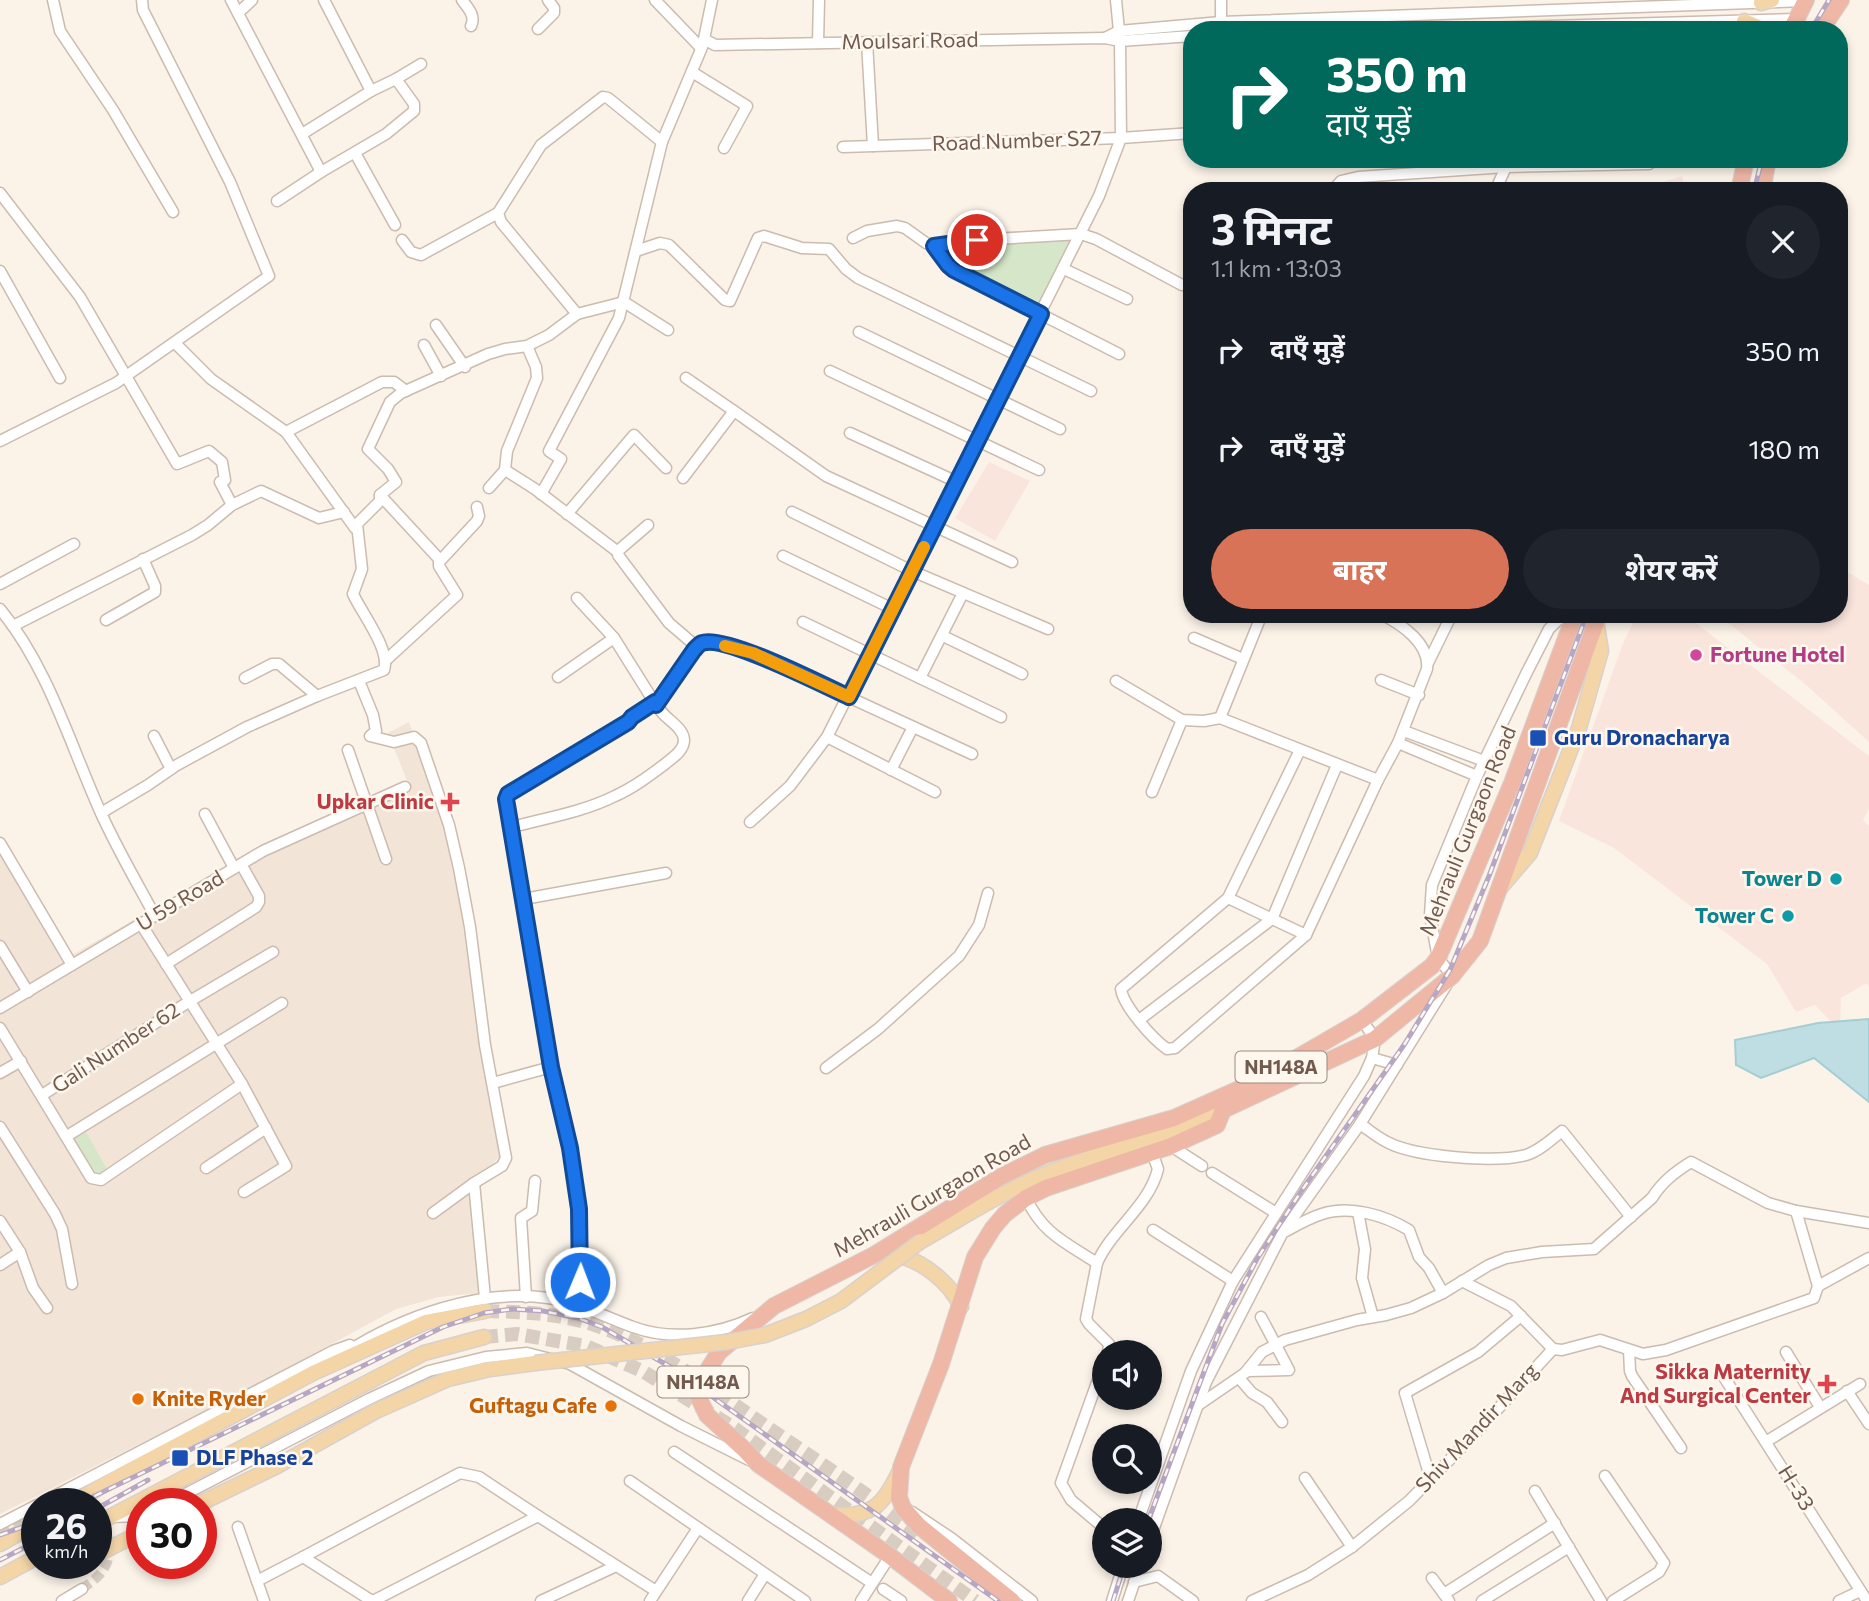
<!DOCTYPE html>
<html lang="hi">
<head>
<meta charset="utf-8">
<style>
	:root { --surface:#171b24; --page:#20242c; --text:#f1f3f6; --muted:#9ea1a6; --accent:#d97358 }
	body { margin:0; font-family:Commissioner,"Noto Sans Devanagari",sans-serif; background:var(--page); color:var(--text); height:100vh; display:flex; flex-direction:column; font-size:26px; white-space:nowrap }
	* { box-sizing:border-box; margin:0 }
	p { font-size:23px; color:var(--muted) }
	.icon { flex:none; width:38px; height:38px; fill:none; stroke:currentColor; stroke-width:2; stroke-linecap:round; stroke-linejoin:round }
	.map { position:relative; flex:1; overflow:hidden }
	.sheet { position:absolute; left:1183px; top:182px; width:665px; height:441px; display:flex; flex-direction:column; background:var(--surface); border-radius:28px; box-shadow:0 4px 10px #0003 }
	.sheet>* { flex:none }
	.banner { position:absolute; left:1183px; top:21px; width:665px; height:147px; border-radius:28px; box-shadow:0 4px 10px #0003; background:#00695c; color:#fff; overflow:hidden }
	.controls { position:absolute; left:1092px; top:1340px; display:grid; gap:14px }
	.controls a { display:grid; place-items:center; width:70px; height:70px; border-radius:50%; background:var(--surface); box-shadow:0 4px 10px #0003; font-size:35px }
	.speed { position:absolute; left:21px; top:1488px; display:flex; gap:14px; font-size:35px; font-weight:700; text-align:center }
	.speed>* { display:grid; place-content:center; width:91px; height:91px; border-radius:50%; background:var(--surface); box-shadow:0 4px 10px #0003; line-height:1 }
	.speed small { font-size:18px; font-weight:400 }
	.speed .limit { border:10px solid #d22; background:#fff; color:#111 }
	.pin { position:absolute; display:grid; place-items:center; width:60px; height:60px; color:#fff; margin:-30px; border:4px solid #fff; border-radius:50%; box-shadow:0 2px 7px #0007 }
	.me { position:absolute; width:77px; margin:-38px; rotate:1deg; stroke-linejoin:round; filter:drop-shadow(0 0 5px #0008) }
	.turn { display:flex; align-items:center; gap:24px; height:147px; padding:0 28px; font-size:32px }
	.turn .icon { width:91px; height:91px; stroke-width:2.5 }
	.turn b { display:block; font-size:49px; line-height:60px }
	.round { display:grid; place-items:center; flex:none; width:74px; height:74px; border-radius:37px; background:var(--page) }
	.overview { display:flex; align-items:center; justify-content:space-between; height:119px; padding:0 28px }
	h1 { font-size:42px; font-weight:700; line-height:52px }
	.button { display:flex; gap:14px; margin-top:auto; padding:14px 28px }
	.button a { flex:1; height:80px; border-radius:42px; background:var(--accent); color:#fff; font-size:28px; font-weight:700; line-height:80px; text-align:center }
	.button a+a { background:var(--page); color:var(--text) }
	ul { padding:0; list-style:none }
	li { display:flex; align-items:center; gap:21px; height:98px; padding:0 28px }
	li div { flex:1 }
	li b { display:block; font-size:26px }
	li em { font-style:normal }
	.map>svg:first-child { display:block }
</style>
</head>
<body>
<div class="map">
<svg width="1869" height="1601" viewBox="0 0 1869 1601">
	<rect width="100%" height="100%" fill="#fbf3e8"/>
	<path fill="#f2e5d7" d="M409 722 454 841 502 1154 484 1173 477 1185 488 1292 439 1297 396 1309 251 1388 0 1514V835L72 955 258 849 407 781 388 733Z"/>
	<g fill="#fae5dd">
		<path d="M1682 176 1685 188 1677 191H1636Z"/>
		<path d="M989 462 1030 481 995 541 955 518Z"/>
		<path d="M1839 567 1869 585V742L1805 684 1717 614H1839Z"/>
		<path d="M1637 614H1684L1869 756V809L1863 820 1869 826V987L1867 983 1841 998 1840 1031 1815 1005 1796 1012 1767 964 1614 848 1559 821 1622 646Z"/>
	</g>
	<g fill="#d5e7c8">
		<path d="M1085 235 1043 312 947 264 950 251Z"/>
		<path d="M84 1128 109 1173 101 1180 72 1138Z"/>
	</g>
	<path fill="#bedee3" stroke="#a5cdd3" stroke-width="2" d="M1869 1019V1102L1814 1058 1761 1078 1736 1065 1735 1040 1818 1023Z"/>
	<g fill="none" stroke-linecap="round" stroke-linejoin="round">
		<g stroke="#d9cdc2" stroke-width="10" stroke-dasharray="10 5" stroke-linecap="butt">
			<path d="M0 1532 37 1515"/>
			<path d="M82 1589C88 1584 95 1580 100 1574 114 1558 112 1533 96 1519"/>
		</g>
		<g stroke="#d9cdc2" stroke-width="14" stroke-dasharray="14 7" stroke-linecap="butt">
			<path d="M485 1311C524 1312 558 1313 595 1325 657 1346 711 1389 764 1425 817 1461 870 1495 920 1535"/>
			<path d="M484 1337 517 1334 586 1346 644 1372 731 1426 975 1601"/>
		</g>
		<defs>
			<g id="minor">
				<path d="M53 0 60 31 113 110 173 212"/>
				<path d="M231 0 321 172 386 134 414 111V104L396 79"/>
				<path d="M324 0 371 91"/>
				<path d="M462 0C468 8 476 16 471 26"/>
				<path d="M655 0 701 48"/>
				<path d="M712 0 704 39 715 45 1105 38 1120 41 1192 36"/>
				<path d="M1221 0V30"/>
				<path d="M238 13 252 0"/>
				<path d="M538 29 554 13V8L548 0"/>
				<path d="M1408 30 1795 19"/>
				<path d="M1105 38 1119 31 1221 22 1805 1"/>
				<path d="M867 42 873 146"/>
				<path d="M818 43 819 0"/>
				<path d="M692 72 747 106 724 148"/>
				<path d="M302 134 371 91 396 79 421 64"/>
				<path d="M843 147 1121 138 1192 133"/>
				<path d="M355 153 395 225"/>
				<path d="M1332 191 1341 181 1358 177 1506 167 1649 164"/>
				<path d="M1495 191 1506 167V159"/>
				<path d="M0 193 80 297 177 464 209 451 222 462 225 480 220 482 232 505"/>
				<path d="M277 201 321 172"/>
				<path d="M498 213 501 222 577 314 624 302 668 330"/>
				<path d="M853 238 867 231 897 226 905 228 926 243 934 246 977 240 1081 234 1096 239 1182 285"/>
				<path d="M402 240 411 252 421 255 498 213 541 145 603 97 608 98 662 142"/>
				<path d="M934 246 948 265 958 272 1119 354"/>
				<path d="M636 251 660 243 669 245 725 300 730 301 758 238 764 236 802 248 829 249 846 269 858 278 1091 391"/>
				<path d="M1064 269 1127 299"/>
				<path d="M0 271 60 378"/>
				<path d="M436 325 465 367"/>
				<path d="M859 332 1060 429"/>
				<path d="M175 343 211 379 286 432 355 528"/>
				<path d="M424 345 441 376"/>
				<path d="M830 371 1039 470"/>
				<path d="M686 378 734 411"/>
				<path d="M286 432 382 382H394L406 391"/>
				<path d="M850 433 957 482"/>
				<path d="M0 441 116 383 269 276 230 182 143 10 142 0"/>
				<path d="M505 470 535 489 618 552"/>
				<path d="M683 478 734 411 826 476 1012 562"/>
				<path d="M489 488 505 470 507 451 537 378 536 367 527 346"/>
				<path d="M541 494 561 459 549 451 619 318 662 142 705 40"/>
				<path d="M380 495 440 560"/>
				<path d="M792 512 912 571 1048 629"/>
				<path d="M567 514 634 435 666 468"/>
				<path d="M648 525 619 550 618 555 669 623 697 647"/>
				<path d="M783 556 893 609"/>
				<path d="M0 584 74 544"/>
				<path d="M577 598 614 638 656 705"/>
				<path d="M0 609C48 667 70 744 100 811 116 847 136 881 155 916"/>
				<path d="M106 620 155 592V586L143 559"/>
				<path d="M803 622 1001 717"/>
				<path d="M13 626 192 535 208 525 232 505 261 491 319 518 344 512"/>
				<path d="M943 636 1022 674"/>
				<path d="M1194 638 1243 659"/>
				<path d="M385 661 457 595 439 566V562L477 521 479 516 477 507"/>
				<path d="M1428 663 1452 614"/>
				<path d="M558 677 614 638"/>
				<path d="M245 678 272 664H279L317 696"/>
				<path d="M920 678 963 593"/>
				<path d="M1381 680 1419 695"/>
				<path d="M359 681 373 715 376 731 370 736 394 742 414 737 421 743 449 825 459 868 470 927 485 1045 506 1158 502 1166 474 1183 485 1298"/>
				<path d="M1116 681 1182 720 1204 721 1220 718 1378 780"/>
				<path d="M1220 718 1262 614"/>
				<path d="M1404 731 1484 761"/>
				<path d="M154 736 171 769"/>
				<path d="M827 737 935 792"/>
				<path d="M1398 743 1477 776"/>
				<path d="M348 750 386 859"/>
				<path d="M1300 750 1228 898 1121 989C1123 1006 1153 1039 1167 1049L1175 1048 1306 935 1378 780 1398 743 1427 669C1430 643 1401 624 1381 614"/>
				<path d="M891 770 913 727"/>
				<path d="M1152 792 1182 720"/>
				<path d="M101 813 148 785 177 765 247 727 317 696 384 670C391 650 361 612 353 594L362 569 357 524 380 501V495L396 482 388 469 368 449 390 402 401 393 488 354 505 349 527 346 549 335 577 314"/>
				<path d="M205 814 234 868"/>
				<path d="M750 822 790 786 827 737 1099 196 1121 138 1120 41 1116 0"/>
				<path d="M512 827C546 818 583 812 615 796 633 788 649 776 665 764 672 758 684 751 684 740 683 724 658 717 657 702L694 650 705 642 753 653 972 754"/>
				<path d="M0 843 72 965"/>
				<path d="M1228 898 1306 935"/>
				<path d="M524 899 666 873"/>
				<path d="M141 924 242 1084 286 1166 244 1192"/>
				<path d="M0 946 28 992"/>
				<path d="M166 964 256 907 259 902V896L241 864"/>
				<path d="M0 1008 263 851 405 787"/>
				<path d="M1139 1020 1272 919 1337 765"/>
				<path d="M0 1028 91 1178 101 1180 242 1084"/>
				<path d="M1372 1058 1397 1065"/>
				<path d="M826 1068 878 1029 959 956 979 925 988 893"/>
				<path d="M0 1073 21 1061"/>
				<path d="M493 1083 551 1067"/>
				<path d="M42 1095 190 1001 273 952"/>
				<path d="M1360 1124C1369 1130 1377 1137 1387 1142 1415 1157 1495 1163 1526 1155 1539 1151 1551 1140 1562 1131L1631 1217"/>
				<path d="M0 1127 55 1214 62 1229 72 1284"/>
				<path d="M67 1136 282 1003"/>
				<path d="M1171 1146 1202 1166"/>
				<path d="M206 1168 266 1128"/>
				<path d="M1212 1173 1276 1213"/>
				<path d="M1026 1198C1043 1234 1065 1242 1097 1263L1086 1319 1089 1324 1109 1344 1108 1353"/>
				<path d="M1796 1211 1818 1286"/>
				<path d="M1358 1212 1365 1249 1362 1278 1373 1317"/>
				<path d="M433 1213 474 1183"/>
				<path d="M0 1221 20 1252 33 1288 47 1308"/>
				<path d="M1153 1230 1233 1281"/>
				<path d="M1286 1231C1297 1225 1309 1218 1322 1214 1350 1205 1384 1215 1409 1230L1419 1257 1429 1268 1443 1293"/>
				<path d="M1097 1263C1112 1229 1149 1206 1158 1169L1152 1152"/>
				<path d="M0 1265 20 1252"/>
				<path d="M1462 1281 1511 1306 1553 1349"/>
				<path d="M526 1297 521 1218 532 1211 535 1181"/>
				<path d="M579 1305 581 1258 579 1209 570 1148 551 1067 507 796 510 792 628 722 632 717 655 702"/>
				<path d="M1629 1350 1630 1371 1632 1376 1681 1448"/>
				<path d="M1786 1352 1820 1407"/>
				<path d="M345 1353C401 1317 480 1288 548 1298 578 1302 605 1317 633 1327 671 1341 717 1335 753 1318"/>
				<path d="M1104 1363 1061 1483 1071 1500 1104 1528"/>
				<path d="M1247 1371 1289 1370 1261 1317"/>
				<path d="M1724 1377 1867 1601"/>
				<path d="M1239 1378 1252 1393 1267 1402 1282 1422"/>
				<path d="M1847 1391 1869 1424"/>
				<path d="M1197 1406 1245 1373 1262 1352 1285 1340 1357 1320 1386 1315 1411 1308 1443 1293 1489 1265 1506 1258 1542 1252 1594 1249 1652 1198C1662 1182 1675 1172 1691 1162L1768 1203 1796 1211 1869 1223"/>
				<path d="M1767 1441 1860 1384"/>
				<path d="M674 1452 872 1583"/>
				<path d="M1605 1476 1664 1563 1659 1572 1613 1601"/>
				<path d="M1430 1477 1405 1393 1478 1352 1521 1316"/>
				<path d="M1305 1478 1352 1547"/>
				<path d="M630 1481 805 1601"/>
				<path d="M1535 1491 1601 1601"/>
				<path d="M41 1503 333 1351 350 1345"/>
				<path d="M168 1503 369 1399 429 1371 486 1357 527 1353 570 1364 681 1426 749 1460"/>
				<path d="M912 1512 951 1538 1032 1601"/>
				<path d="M538 1516 656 1591"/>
				<path d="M110 1517 142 1516"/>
				<path d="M1138 1521 1191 1371 1233 1281 1364 1076 1372 1058 1375 1039 1362 1020"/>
				<path d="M0 1524 37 1505"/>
				<path d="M238 1527 257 1581"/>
				<path d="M1150 1539 1206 1382 1283 1232 1360 1124 1452 976 1438 958 1430 915 1432 885 1477 776 1526 674 1549 629 1558 620 1569 614"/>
				<path d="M303 1557 460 1473 479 1477 538 1516 373 1601"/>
				<path d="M1432 1578 1449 1601"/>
				<path d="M1134 1582 1158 1576 1193 1601"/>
				<path d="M883 1589 901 1601"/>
				<path d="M1444 1594 1555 1523"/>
				<path d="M62 1601 82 1589"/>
				<path d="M264 1601 257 1581 303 1557 372 1601"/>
				<path d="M541 1601 616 1566"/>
				<path d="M650 1601 698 1528"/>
				<path d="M748 1601 765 1574"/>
				<path d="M861 1601 890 1556"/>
				<path d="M1112 1601 1123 1566"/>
				<path d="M1128 1601 1140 1566"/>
				<path d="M1252 1601 1308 1575 1352 1547 1409 1501 1471 1438 1553 1349 1562 1350 1600 1340 1643 1354 1666 1350 1814 1298 1818 1286 1869 1258"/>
				<path d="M1482 1601 1569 1547"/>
				<path d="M1839 1601 1860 1591"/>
			</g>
			<g id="major">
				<path d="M1761 3 1772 0"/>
				<path d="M1744 21 1764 30"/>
				<path d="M1501 887 1530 853 1579 728 1601 651 1596 620"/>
				<path d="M921 1241C964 1217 1006 1189 1053 1171 1109 1150 1168 1134 1223 1110"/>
				<path d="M890 1255C918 1256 950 1282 961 1307"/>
				<path d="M72 1503 121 1475 313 1373 426 1322 485 1311"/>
				<path d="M201 1503 277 1466 376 1411 448 1379 490 1369 535 1363"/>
				<path d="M832 1515C871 1518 884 1505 899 1472"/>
				<path d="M96 1524 424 1353 484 1337"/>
				<path d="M0 1544 37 1523"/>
				<path d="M96 1555 142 1532"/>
				<path d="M0 1577 37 1557"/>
			</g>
			<g id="highway">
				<path d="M1791 30 1806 0"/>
				<path d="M1821 30 1841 0"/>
				<path d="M1739 191 1746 159"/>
				<path d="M1762 191 1768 159"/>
				<path d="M949 1601 890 1556 758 1464 745 1450 707 1415 698 1396 706 1373 719 1352 774 1306 874 1255 1002 1176 1045 1155 1174 1118 1257 1081 1362 1020 1432 966 1438 958 1512 783 1575 614"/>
				<path d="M1012 1601 919 1526 903 1508 899 1497 901 1467 941 1364 975 1257 993 1228 1005 1214 1026 1198 1046 1188 1171 1146 1217 1125 1223 1110 1375 1039 1452 976 1480 941 1599 614"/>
			</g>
		</defs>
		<use href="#minor" stroke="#ccbbaf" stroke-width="13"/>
		<use href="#major" stroke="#d8d1cd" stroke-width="17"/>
		<use href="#highway" stroke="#d8d1cd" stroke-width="18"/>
		<use href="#minor" stroke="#fff" stroke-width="10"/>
		<use href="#major" stroke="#f3d5a7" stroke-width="14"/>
		<use href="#highway" stroke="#efb7a5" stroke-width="16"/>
		<defs>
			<g id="rail">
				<path d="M1811 30 1829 0"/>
				<path d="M1754 191 1762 159"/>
				<path d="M80 1503 443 1327 484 1313 512 1309 543 1311 578 1318 602 1327 672 1368 998 1601"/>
				<path d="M96 1509 148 1480"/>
				<path d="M1148 1521 1222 1324 1257 1259 1302 1190 1404 1045 1450 970 1489 876 1587 614"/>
				<path d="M0 1535 37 1522"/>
				<path d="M0 1560 37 1541"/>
				<path d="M1113 1601 1124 1566"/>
			</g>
		</defs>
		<use href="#rail" stroke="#b6a7c4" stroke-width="5"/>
		<use href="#rail" stroke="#fdf7ee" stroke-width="2.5" stroke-dasharray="8" stroke-linecap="butt"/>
		<defs>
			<path id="major-bridge" d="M535 1363 727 1342 765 1335 806 1319 841 1301 921 1241"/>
		</defs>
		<use href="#major-bridge" stroke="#d8d1cd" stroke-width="17" stroke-linecap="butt"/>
		<use href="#major-bridge" stroke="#f3d5a7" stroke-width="14"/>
	</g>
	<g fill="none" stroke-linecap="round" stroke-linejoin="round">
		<defs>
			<path id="route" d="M580 1282 579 1209 570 1148 551 1067 506 799 508 794 628 722 632 717 655 702 656 705 694 650C696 648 699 644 702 643 724 634 825 686 849 697L1041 314 954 270 948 265 934 246 977 240"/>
		</defs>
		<use href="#route" stroke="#114b97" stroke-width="18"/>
		<use href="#route" stroke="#1a73e8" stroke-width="12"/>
		<path stroke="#f59e0b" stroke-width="12" d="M725 646 753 653 849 697 924 547"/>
	</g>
	<circle fill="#d1479c" stroke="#fdf7ee" stroke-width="2.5" cx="1696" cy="655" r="7"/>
	<g fill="#1a4fb4" stroke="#fdf7ee" stroke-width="2.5">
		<rect x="1529" y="729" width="18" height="18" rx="3.5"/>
		<rect x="171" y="1449" width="18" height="18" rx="3.5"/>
	</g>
	<g fill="#e0444e" stroke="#fdf7ee" stroke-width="2.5">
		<path d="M446.5 791.5h7v7h7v7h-7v7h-7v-7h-7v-7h7z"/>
		<path d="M1823.5 1373.5h7v7h7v7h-7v7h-7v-7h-7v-7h7z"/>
	</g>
	<g fill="#0f9aa8" stroke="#fdf7ee" stroke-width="2.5">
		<circle cx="1836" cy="879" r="7"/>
		<circle cx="1788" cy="916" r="7"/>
	</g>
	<g fill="#e8710a" stroke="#fdf7ee" stroke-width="2.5">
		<circle cx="138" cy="1399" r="7"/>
		<circle cx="611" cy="1406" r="7"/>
	</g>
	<g text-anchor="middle" stroke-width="5" stroke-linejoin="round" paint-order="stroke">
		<g fill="#fdf7ee" stroke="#9c897e" stroke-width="2">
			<rect x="1235.5" y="1051.5" width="91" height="31" rx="5"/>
			<rect x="657.5" y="1366.5" width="91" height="31" rx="5"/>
		</g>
		<g font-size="19" font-weight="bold" fill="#725a4e">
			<text x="1281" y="1074">NH148A</text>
			<text x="703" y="1389">NH148A</text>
		</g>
		<g font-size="21" fill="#725a4e" stroke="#fdf7ee">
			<text transform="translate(910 41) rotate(-1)" y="7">Moulsari Road</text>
			<text transform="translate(1017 141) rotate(-2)" y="7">Road Number S27</text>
			<text transform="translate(1468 831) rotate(-68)" y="7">Mehrauli Gurgaon Road</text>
			<text transform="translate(180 901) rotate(-31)" y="7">U 59 Road</text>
			<text transform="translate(116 1048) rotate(-33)" y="7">Gali Number 62</text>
			<text transform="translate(932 1196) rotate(-30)" y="7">Mehrauli Gurgaon Road</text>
			<text transform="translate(1477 1428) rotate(-47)" y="7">Shiv Mandir Marg</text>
			<text transform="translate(1796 1488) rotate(58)" y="7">H-33</text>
		</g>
		<g font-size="21" font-weight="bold" fill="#b23c85" stroke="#fdf7ee" text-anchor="start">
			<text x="1710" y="662">Fortune Hotel</text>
		</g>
		<g font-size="21" font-weight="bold" fill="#164399" stroke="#fdf7ee" text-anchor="start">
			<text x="1554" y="745">Guru Dronacharya</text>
			<text x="196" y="1465">DLF Phase 2</text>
		</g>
		<g font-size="21" font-weight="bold" fill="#be3a42" stroke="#fdf7ee" text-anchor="end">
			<text x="434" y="809">Upkar Clinic</text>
			<text x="1811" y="1379">Sikka Maternity<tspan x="1811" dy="24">And Surgical Center</tspan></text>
		</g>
		<g font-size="21" font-weight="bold" fill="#0d838f" stroke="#fdf7ee" text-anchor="end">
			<text x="1822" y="886">Tower D</text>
			<text x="1774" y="923">Tower C</text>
		</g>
		<g font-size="21" font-weight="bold" fill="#c56008" stroke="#fdf7ee" text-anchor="start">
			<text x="152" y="1406">Knite Ryder</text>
			<text x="597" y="1413" text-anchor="end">Guftagu Cafe</text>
		</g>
	</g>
</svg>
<div class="controls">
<a><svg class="icon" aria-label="sound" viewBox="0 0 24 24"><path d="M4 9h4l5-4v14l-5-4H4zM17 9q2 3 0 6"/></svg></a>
<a><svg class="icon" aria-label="search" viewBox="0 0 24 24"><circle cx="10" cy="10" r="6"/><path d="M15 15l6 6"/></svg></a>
<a><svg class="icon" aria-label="layers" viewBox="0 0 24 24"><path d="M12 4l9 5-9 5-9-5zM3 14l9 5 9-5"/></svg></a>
</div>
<div class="speed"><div>26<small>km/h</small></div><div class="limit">30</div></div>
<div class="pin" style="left:977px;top:240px;background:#d93025"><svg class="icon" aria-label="arrive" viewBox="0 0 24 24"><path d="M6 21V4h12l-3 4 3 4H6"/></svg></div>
<svg class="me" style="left:580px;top:1282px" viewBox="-20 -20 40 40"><circle r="17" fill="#1a73e8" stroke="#fff" stroke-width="3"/><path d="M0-11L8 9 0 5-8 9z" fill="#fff"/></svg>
<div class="banner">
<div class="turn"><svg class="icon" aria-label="right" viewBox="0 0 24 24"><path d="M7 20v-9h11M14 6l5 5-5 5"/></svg><div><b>350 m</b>दाएँ मुड़ें</div></div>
</div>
<section class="sheet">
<div class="overview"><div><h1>3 मिनट</h1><p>1.1 km · 13:03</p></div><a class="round"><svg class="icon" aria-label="close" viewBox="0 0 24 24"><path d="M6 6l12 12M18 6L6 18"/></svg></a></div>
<ul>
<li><svg class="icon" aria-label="right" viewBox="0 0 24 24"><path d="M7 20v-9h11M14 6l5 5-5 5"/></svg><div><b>दाएँ मुड़ें</b></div><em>350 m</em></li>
<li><svg class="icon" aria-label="right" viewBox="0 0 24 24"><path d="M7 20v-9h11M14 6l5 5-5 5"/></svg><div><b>दाएँ मुड़ें</b></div><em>180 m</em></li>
</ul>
<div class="button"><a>बाहर</a><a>शेयर करें</a></div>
</section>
</div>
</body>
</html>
